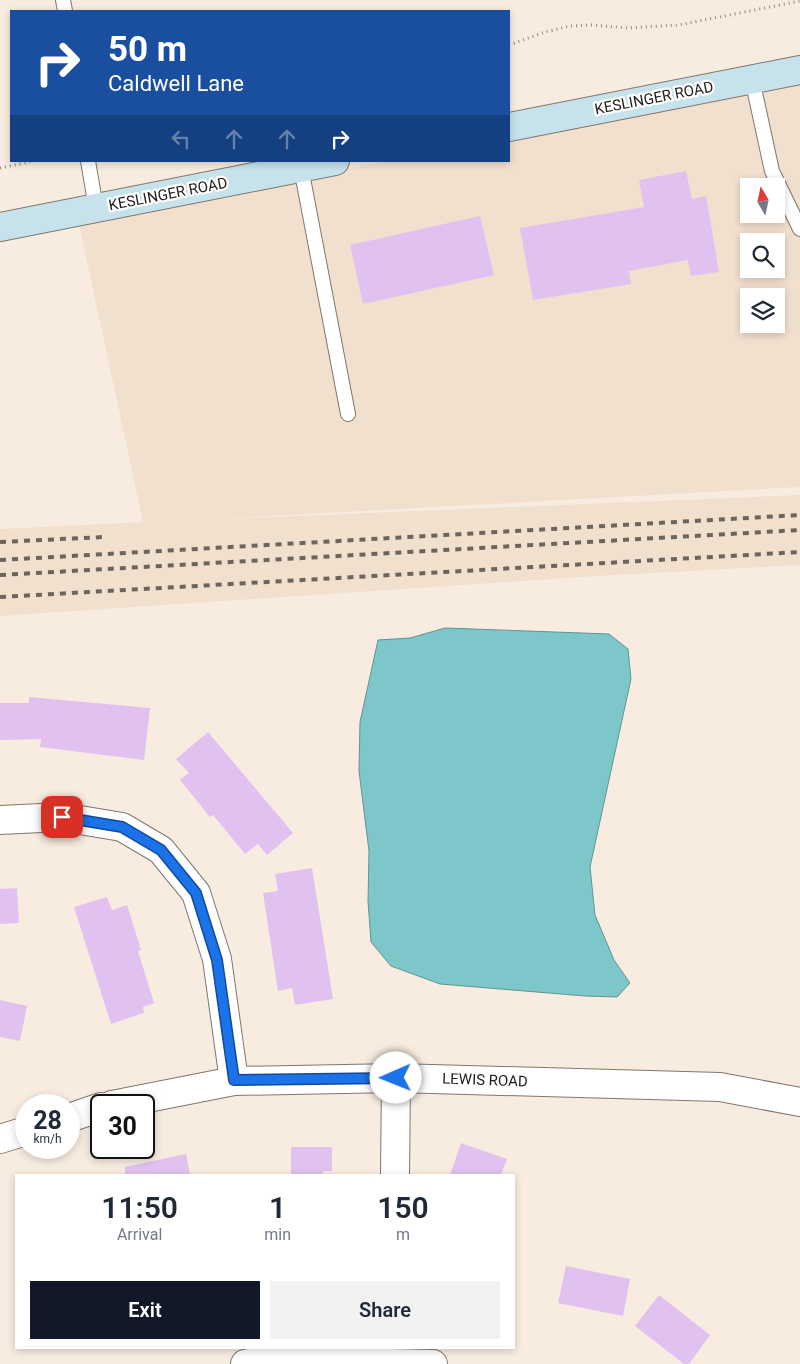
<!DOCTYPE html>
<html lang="en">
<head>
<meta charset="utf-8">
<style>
	:root { --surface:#fff; --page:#f2f2f3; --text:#1f2937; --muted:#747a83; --accent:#111827 }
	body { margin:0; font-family:Roboto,sans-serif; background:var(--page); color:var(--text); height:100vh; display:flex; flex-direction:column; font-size:19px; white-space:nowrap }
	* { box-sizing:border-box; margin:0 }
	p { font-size:16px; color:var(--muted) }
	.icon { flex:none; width:28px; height:28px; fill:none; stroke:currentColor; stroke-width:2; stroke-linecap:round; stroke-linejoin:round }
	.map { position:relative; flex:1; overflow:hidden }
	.side { position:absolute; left:15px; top:1174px; width:500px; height:175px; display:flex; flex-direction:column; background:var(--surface); border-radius:0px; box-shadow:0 2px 8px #0003 }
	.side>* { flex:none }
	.hud { position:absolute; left:10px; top:10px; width:500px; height:152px; border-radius:0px; box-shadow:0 2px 8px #0003; background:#1a4fa0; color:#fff; overflow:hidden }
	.needle { width:32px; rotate:351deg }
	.tools { position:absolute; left:740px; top:178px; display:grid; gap:10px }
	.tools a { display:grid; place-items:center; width:45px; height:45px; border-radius:0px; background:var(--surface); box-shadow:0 2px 8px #0003; font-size:25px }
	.speed { position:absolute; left:15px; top:1094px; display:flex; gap:10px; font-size:25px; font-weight:700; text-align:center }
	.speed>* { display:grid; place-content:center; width:65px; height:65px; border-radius:50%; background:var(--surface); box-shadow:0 2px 8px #0003; line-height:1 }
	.speed small { font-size:12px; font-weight:400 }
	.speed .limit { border:2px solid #111; border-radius:8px; background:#fff; color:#111 }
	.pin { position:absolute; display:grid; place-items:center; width:42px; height:42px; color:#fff; margin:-21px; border-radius:10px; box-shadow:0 2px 8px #0006 }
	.me { position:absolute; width:55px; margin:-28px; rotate:269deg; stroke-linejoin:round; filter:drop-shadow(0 0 4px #0008) }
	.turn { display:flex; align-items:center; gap:18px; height:105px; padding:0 15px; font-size:22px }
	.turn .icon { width:65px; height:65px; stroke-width:2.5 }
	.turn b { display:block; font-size:35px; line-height:42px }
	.lanes { display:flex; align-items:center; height:48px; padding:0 15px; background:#0003; justify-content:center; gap:25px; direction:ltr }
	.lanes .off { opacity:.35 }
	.eta { display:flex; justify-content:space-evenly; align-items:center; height:85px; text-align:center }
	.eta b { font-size:30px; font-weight:600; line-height:35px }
	.action { display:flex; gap:10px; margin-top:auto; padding:10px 15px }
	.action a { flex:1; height:58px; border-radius:0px; background:var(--accent); color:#fff; font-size:20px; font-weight:600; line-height:58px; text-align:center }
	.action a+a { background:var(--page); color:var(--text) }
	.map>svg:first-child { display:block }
</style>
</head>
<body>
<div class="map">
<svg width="800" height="1364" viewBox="0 0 800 1364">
	<rect width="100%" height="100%" fill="#f8ece0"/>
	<path fill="#f2e0cf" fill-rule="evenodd" d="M800 83V487L200 520 800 495V565L597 576 0 616V529L143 522 78 220 387 161H509V138ZM749 186H776V214H749ZM749 241H776V269H749ZM749 296H776V324H749Z"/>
	<path fill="#7dc7ca" stroke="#619495" d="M445 628 609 634 628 649 631 679 590 867 595 915 614 960 630 983 617 997 585 996 440 984 391 966 371 942 368 901 369 851 359 771 360 722 378 640 410 638Z"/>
	<g fill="#e1c1f0">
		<path d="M686 171 692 199 706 196 719 272 691 276 688 260 629 271 631 284 533 300 520 228 644 207 639 180Z"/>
		<path d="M480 216 494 275 363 304 350 245Z"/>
		<path d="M29 697 150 708 144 760 40 747 41 739 0 740V703H29Z"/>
		<path d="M208 732 293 833 267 855 258 844 245 854 213 815 210 817 180 780 189 773 176 759Z"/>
		<path d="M312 868 333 999 295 1005 292 988 278 991 263 893 278 891 275 874Z"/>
		<path d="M17 888 19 923 0 924V889Z"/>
		<path d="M107 897 112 910 127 905 141 950 138 951 154 1003 143 1007 144 1013 111 1024 74 907Z"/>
		<path d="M0 1000 27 1006 20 1041 0 1037Z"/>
		<path d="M461 1143 507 1159 501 1175H450Z"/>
		<path d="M291 1147H332V1171H323V1175H291Z"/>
		<path d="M186 1154 190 1175H125V1167Z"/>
		<path d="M566 1266 630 1279 623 1316 558 1303Z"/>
		<path d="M659 1295 710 1335 689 1364H684L635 1326Z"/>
	</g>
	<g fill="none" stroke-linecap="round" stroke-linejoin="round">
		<defs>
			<g id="service">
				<path d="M63 0 65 11"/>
				<path d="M752 79 772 171 800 229"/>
				<path d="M88 161 96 208"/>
				<path d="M301 168 348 414"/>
			</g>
			<g id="minor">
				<path d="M0 820 62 817 122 827 161 850 196 893 217 959 234 1081"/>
				<path d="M112 1105 234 1081 396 1078 720 1087 800 1102"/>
				<path d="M69 1118 101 1107"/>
				<path d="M0 1139 26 1131"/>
				<path d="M395 1175 396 1078"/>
				<path d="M245 1364 263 1360 433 1364"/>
			</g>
			<g id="secondary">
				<path d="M509 127 800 70"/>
				<path d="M0 227 335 161"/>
			</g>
		</defs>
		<use href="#service" stroke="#81766c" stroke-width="16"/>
		<use href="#minor" stroke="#81766c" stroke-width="30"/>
		<use href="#secondary" stroke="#81766c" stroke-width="30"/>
		<g stroke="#938b82" stroke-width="3" stroke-dasharray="1 4" stroke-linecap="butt">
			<path d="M509 45 545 32 570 26 591 25 628 28 679 25 800 1"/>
			<path d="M0 168 34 161"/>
		</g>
		<use href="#service" stroke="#fff" stroke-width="14"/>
		<use href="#minor" stroke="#fff" stroke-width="28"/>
		<use href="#secondary" stroke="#c6e2ea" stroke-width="28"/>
		<g stroke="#6c655e" stroke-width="4" stroke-dasharray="6 6" stroke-linecap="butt">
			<path d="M0 542 104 537"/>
			<path d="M0 560 800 515"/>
			<path d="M0 575 800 530"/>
			<path d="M0 597 800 552"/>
		</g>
	</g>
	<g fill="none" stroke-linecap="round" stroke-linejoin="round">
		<defs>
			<path id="route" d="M62 817 122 827 161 850 196 893 217 960 234 1080 396 1078"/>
		</defs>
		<use href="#route" stroke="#114b97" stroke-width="12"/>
		<use href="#route" stroke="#1a73e8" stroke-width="9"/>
	</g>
	<g text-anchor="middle" stroke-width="4.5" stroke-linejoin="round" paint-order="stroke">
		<g font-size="15" fill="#201c18" stroke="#fff">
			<text transform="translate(654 98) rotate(-11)" y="5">KESLINGER ROAD</text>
			<text transform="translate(168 194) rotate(-11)" y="5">KESLINGER ROAD</text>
			<text transform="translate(485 1080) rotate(2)" y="5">LEWIS ROAD</text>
		</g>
	</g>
</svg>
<div class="tools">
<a><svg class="needle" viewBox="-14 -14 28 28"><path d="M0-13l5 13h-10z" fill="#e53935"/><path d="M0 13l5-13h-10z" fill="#747a83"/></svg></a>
<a><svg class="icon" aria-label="search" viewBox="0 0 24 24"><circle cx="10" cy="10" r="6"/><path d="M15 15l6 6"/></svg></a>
<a><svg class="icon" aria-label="layers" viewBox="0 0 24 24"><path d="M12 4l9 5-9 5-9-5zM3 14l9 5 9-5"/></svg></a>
</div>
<div class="speed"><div>28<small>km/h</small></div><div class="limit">30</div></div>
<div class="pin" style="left:62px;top:817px;background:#d93025"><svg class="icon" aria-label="arrive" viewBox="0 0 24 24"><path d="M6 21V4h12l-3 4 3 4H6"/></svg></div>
<svg class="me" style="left:396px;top:1078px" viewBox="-20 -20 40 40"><circle r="19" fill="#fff"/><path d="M0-13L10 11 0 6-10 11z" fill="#1a73e8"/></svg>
<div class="hud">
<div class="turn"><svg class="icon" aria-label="right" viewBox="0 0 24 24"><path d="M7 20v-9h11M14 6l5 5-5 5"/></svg><div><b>50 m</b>Caldwell Lane</div></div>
<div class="lanes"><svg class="icon off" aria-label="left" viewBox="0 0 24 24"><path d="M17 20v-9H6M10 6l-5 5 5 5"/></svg><svg class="icon off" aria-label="ahead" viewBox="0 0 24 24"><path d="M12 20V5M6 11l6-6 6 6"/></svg><svg class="icon off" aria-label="ahead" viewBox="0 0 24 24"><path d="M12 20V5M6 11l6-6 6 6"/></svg><svg class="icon" aria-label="right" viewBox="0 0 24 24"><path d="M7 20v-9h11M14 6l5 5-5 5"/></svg></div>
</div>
<section class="side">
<div class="eta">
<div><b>11:50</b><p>Arrival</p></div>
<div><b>1</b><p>min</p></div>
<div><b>150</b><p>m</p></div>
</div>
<div class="action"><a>Exit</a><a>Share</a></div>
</section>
</div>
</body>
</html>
